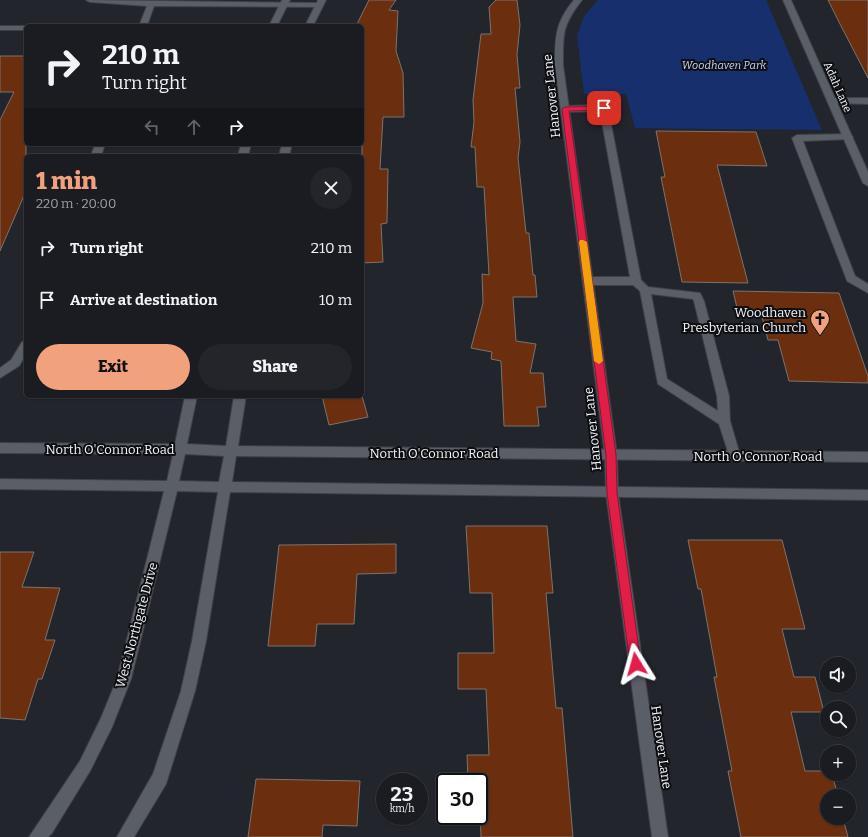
<!DOCTYPE html>
<html lang="en">
<head>
<meta charset="utf-8">
<style>
	:root { --surface:#1a1c21; --page:#23252a; --text:#f1f3f6; --muted:#9fa1a5; --line:#383a3f; --accent:#f1a17c }
	body { margin:0; font-family:Bitter,serif; background:var(--page); color:var(--text); height:100vh; display:flex; flex-direction:column; font-size:15px; white-space:nowrap }
	* { box-sizing:border-box; margin:0 }
	p { font-size:13px; color:var(--muted) }
	.icon { flex:none; width:22px; height:22px; fill:none; stroke:currentColor; stroke-width:2; stroke-linecap:round; stroke-linejoin:round }
	.map { position:relative; flex:1; overflow:hidden }
	.details { position:absolute; left:24px; top:154px; width:340px; height:244px; display:flex; flex-direction:column; background:var(--surface); border-radius:6px; box-shadow:0 1px 3px #0004,0 0 0 1px var(--line) }
	.details>* { flex:none }
	.hud { position:absolute; left:24px; top:24px; width:340px; height:122px; border-radius:6px; box-shadow:0 1px 3px #0004,0 0 0 1px var(--line); background:#1a1c21; color:var(--text); overflow:hidden }
	.controls { position:absolute; left:820px; top:657px; display:grid; gap:8px }
	.controls a { display:grid; place-items:center; width:36px; height:36px; border-radius:50%; background:var(--surface); box-shadow:0 1px 3px #0004,0 0 0 1px var(--line); font-size:20px }
	.speed { position:absolute; left:376px; top:773px; display:flex; gap:8px; font-size:20px; font-weight:700; text-align:center }
	.speed>* { display:grid; place-content:center; width:52px; height:52px; border-radius:50%; background:var(--surface); box-shadow:0 1px 3px #0004,0 0 0 1px var(--line); line-height:1 }
	.speed small { font-size:10px; font-weight:400 }
	.speed .limit { border:2px solid #111; border-radius:6px; background:#fff; color:#111 }
	.pin { position:absolute; display:grid; place-items:center; width:34px; height:34px; color:#fff; margin:-17px; border-radius:8px; box-shadow:0 2px 6px #0006 }
	.me { position:absolute; width:44px; margin:-22px; rotate:352deg; stroke-linejoin:round; filter:drop-shadow(0 0 3px #0008) }
	.turn { display:flex; align-items:center; gap:14px; height:84px; padding:0 12px; font-size:18px }
	.turn .icon { width:52px; height:52px; stroke-width:2.5 }
	.turn b { display:block; font-size:28px; line-height:34px }
	.lanes { display:flex; align-items:center; height:38px; padding:0 12px; background:#0003; justify-content:center; gap:20px; direction:ltr }
	.lanes .off { opacity:.35 }
	.round { display:grid; place-items:center; flex:none; width:42px; height:42px; border-radius:21px; background:var(--page) }
	.summary { display:flex; align-items:center; justify-content:space-between; height:68px; padding:0 12px }
	h1 { font-size:24px; font-weight:800; line-height:30px; color:var(--accent) }
	.button { display:flex; gap:8px; margin-top:auto; padding:8px 12px }
	.button a { flex:1; height:46px; border-radius:24px; background:var(--accent); color:#111; font-size:16px; font-weight:800; line-height:46px; text-align:center }
	.button a+a { background:var(--page); color:var(--text) }
	ul { padding:0; list-style:none }
	li { display:flex; align-items:center; gap:12px; height:52px; padding:0 12px }
	li div { flex:1 }
	li b { display:block; font-size:15px }
	li em { font-style:normal }
	.map>svg:first-child { display:block }
</style>
</head>
<body>
<div class="map">
<svg width="868" height="837" viewBox="0 0 868 837">
	<rect width="100%" height="100%" fill="#22252c"/>
	<path fill="#182f6d" d="M598 0H766L822 130 635 128 626 94H584L577 36 584 16Z"/>
	<g fill="#6b2f0f" stroke="#7c726e">
		<path d="M369 0H396L389 10 398 11 396 51 403 73 404 117H383L380 169H388L387 223 381 224 383 262 362 263V26H356Z"/>
		<path d="M496 0H517L520 25 517 55 520 88H515L520 142 518 158 526 233H529L533 275H535L537 297H513L516 341 536 344 530 373H543L546 407H537L539 426H504L501 361 491 359 492 352 471 348 483 303 482 274 489 275 484 187H477L475 147H471L474 122 473 100 481 34H491L489 7Z"/>
		<path d="M828 0H868V78L840 24Z"/>
		<path d="M0 56H26V191L0 251V120L14 92H0Z"/>
		<path d="M656 131 756 132 767 166 717 165 748 283 682 282 661 177H665Z"/>
		<path d="M733 291 839 293 868 376V383L789 381 778 340H768L762 317 739 316Z"/>
		<path d="M322 396H362L368 417 329 425Z"/>
		<path d="M466 526H547L553 593H546L556 708H562L573 837H481L479 782H468L467 755H489L486 689H458V653H494L492 593H470Z"/>
		<path d="M688 540H782L805 629H782L794 677H815L824 712H791L805 771H827V774H832L838 796H827V818H843L848 837H741L728 771H732L714 677H717L701 589H698Z"/>
		<path d="M396 544V573L357 574 354 624H317L315 646H268L279 545Z"/>
		<path d="M0 552H34L22 587 60 588 45 640H55L42 679H38L25 720 0 718Z"/>
		<path d="M256 779 360 781 357 826 323 825 322 837H248Z"/>
	</g>
	<g fill="none" stroke-linecap="round" stroke-linejoin="round">
		<defs>
			<g id="lane">
				<path d="M832 98H868V104L829 103 828 101Z"/>
				<path d="M604 105 608 108 641 280 648 287 700 293 704 301 729 396 730 421 740 455 738 458 734 460 730 458 719 424 658 384 640 291 633 285H588L584 284 583 281 584 278 588 277H630L600 111 565 112 561 109 565 106ZM651 294 693 299 694 301 717 396 718 411 667 379Z"/>
				<path d="M848 134 851 135 853 137 851 139 803 141 855 276 868 284V293L847 281 846 278 792 138 797 135Z"/>
			</g>
			<g id="street">
				<path d="M86 0 319 3 323 5 319 7 154 6 147 26H139L147 6 90 2Z"/>
				<path d="M574 0H582C562 26 563 33 563 65L617 455 618 493 668 837H652L606 493 605 455 555 65C555 38 555 22 574 0Z"/>
				<path d="M783 0H791L868 172V186L863 183Z"/>
				<path d="M0 26H28H26V30H0Z"/>
				<path d="M95 144H105L101 156H91Z"/>
				<path d="M26 341V354L19 366 0 378V368L11 360 22 342Z"/>
			</g>
			<g id="secondary">
				<path d="M282 0H290L277 26H269Z"/>
				<path d="M318 0H326L313 26H305Z"/>
				<path d="M241 144H251L248 156H238Z"/>
				<path d="M282 144H292L289 156H279Z"/>
				<path d="M185 396H197L187 444 226 446 234 396H246L238 446 868 452V462L236 456 232 482 868 490V500L230 492 206 641 195 691 166 784 134 837H117L153 774 181 691 192 641 218 492 177 491 131 679 112 727 90 771 52 833 48 837H29L80 761 101 718 117 679 164 491 0 489V479L167 481 173 454 0 453V443L175 444ZM185 454 224 456 219 482 179 481Z"/>
			</g>
		</defs>
		<use href="#lane" stroke="#3e4146" stroke-width="2"/>
		<use href="#street" stroke="#3e4146" stroke-width="2"/>
		<use href="#secondary" stroke="#3e4146" stroke-width="2"/>
		<use href="#lane" fill="#5a5e67" fill-rule="evenodd"/>
		<use href="#street" fill="#5a5e67" fill-rule="evenodd"/>
		<use href="#secondary" fill="#5a5e67" fill-rule="evenodd"/>
	</g>
	<path fill="#e11d48" stroke="#92132f" d="M604 106 607 107V110L569 111 616 455 617 493 641 664 640 668 636 670 632 668 630 664 607 493 606 455 562 109 565 107Z"/>
	<path fill="#f59e0b" d="M580 240H583L587 242 603 361 599 364 594 361 579 242Z"/>
	<defs>
		<symbol id="church-pin" viewBox="-11 -11 22 30"><path d="M0 17L-7.5 6A9.5 9.5 0 1 1 7.5 6Z" fill="#f1a17c" stroke="#0d0e11"/><path d="M-1.2-6h2.4v3.5h3.3v2.4h-3.3V6h-2.4V-.1h-3.3v-2.4h3.3Z" fill="#111"/></symbol>
	</defs>
	<g fill-rule="evenodd">
		<use href="#church-pin" x="809" y="308" width="22" height="30"/>
	</g>
	<g text-anchor="middle" stroke-width="4" stroke-linejoin="round" paint-order="stroke">
		<g font-size="11" font-style="italic" fill="#c2d5fd" stroke="#0d0e11">
			<text x="724" y="69">Woodhaven Park</text>
		</g>
		<g font-size="11" fill="#f2f4f9" stroke="#0d0e11">
			<text transform="translate(838 87) rotate(66)" y="4">Adah Lane</text>
		</g>
		<g font-size="13" fill="#f2f4f9" stroke="#0d0e11">
			<text transform="translate(551 96) rotate(-96)" y="5">Hanover Lane</text>
			<text transform="translate(592 429) rotate(-96)" y="5">Hanover Lane</text>
			<text x="110" y="454">North O'Connor Road</text>
			<text x="434" y="458">North O'Connor Road</text>
			<text x="758" y="461">North O'Connor Road</text>
			<text transform="translate(136 625) rotate(-75)" y="5">West Northgate Drive</text>
			<text transform="translate(662 747) rotate(82)" y="5">Hanover Lane</text>
		</g>
		<g font-size="13" fill="#f2f4f9" stroke="#0d0e11" text-anchor="end">
			<text x="806" y="317">Woodhaven<tspan x="806" dy="15">Presbyterian Church</tspan></text>
		</g>
	</g>
</svg>
<div class="controls">
<a><svg class="icon" aria-label="sound" viewBox="0 0 24 24"><path d="M4 9h4l5-4v14l-5-4H4zM17 9q2 3 0 6"/></svg></a>
<a><svg class="icon" aria-label="search" viewBox="0 0 24 24"><circle cx="10" cy="10" r="6"/><path d="M15 15l6 6"/></svg></a>
<a>+</a>
<a>−</a>
</div>
<div class="speed"><div>23<small>km/h</small></div><div class="limit">30</div></div>
<div class="pin" style="left:604px;top:108px;background:#d93025"><svg class="icon" aria-label="arrive" viewBox="0 0 24 24"><path d="M6 21V4h12l-3 4 3 4H6"/></svg></div>
<svg class="me" style="left:636px;top:664px" viewBox="-20 -20 40 40"><path d="M0-17L14 15 0 8-14 15z" fill="#e11d48" stroke="#fff" stroke-width="4"/></svg>
<div class="hud">
<div class="turn"><svg class="icon" aria-label="right" viewBox="0 0 24 24"><path d="M7 20v-9h11M14 6l5 5-5 5"/></svg><div><b>210 m</b>Turn right</div></div>
<div class="lanes"><svg class="icon off" aria-label="left" viewBox="0 0 24 24"><path d="M17 20v-9H6M10 6l-5 5 5 5"/></svg><svg class="icon off" aria-label="ahead" viewBox="0 0 24 24"><path d="M12 20V5M6 11l6-6 6 6"/></svg><svg class="icon" aria-label="right" viewBox="0 0 24 24"><path d="M7 20v-9h11M14 6l5 5-5 5"/></svg></div>
</div>
<section class="details">
<div class="summary"><div><h1>1 min</h1><p>220 m · 20:00</p></div><a class="round"><svg class="icon" aria-label="close" viewBox="0 0 24 24"><path d="M6 6l12 12M18 6L6 18"/></svg></a></div>
<ul>
<li><svg class="icon" aria-label="right" viewBox="0 0 24 24"><path d="M7 20v-9h11M14 6l5 5-5 5"/></svg><div><b>Turn right</b></div><em>210 m</em></li>
<li><svg class="icon" aria-label="arrive" viewBox="0 0 24 24"><path d="M6 21V4h12l-3 4 3 4H6"/></svg><div><b>Arrive at destination</b></div><em>10 m</em></li>
</ul>
<div class="button"><a>Exit</a><a>Share</a></div>
</section>
</div>
</body>
</html>
